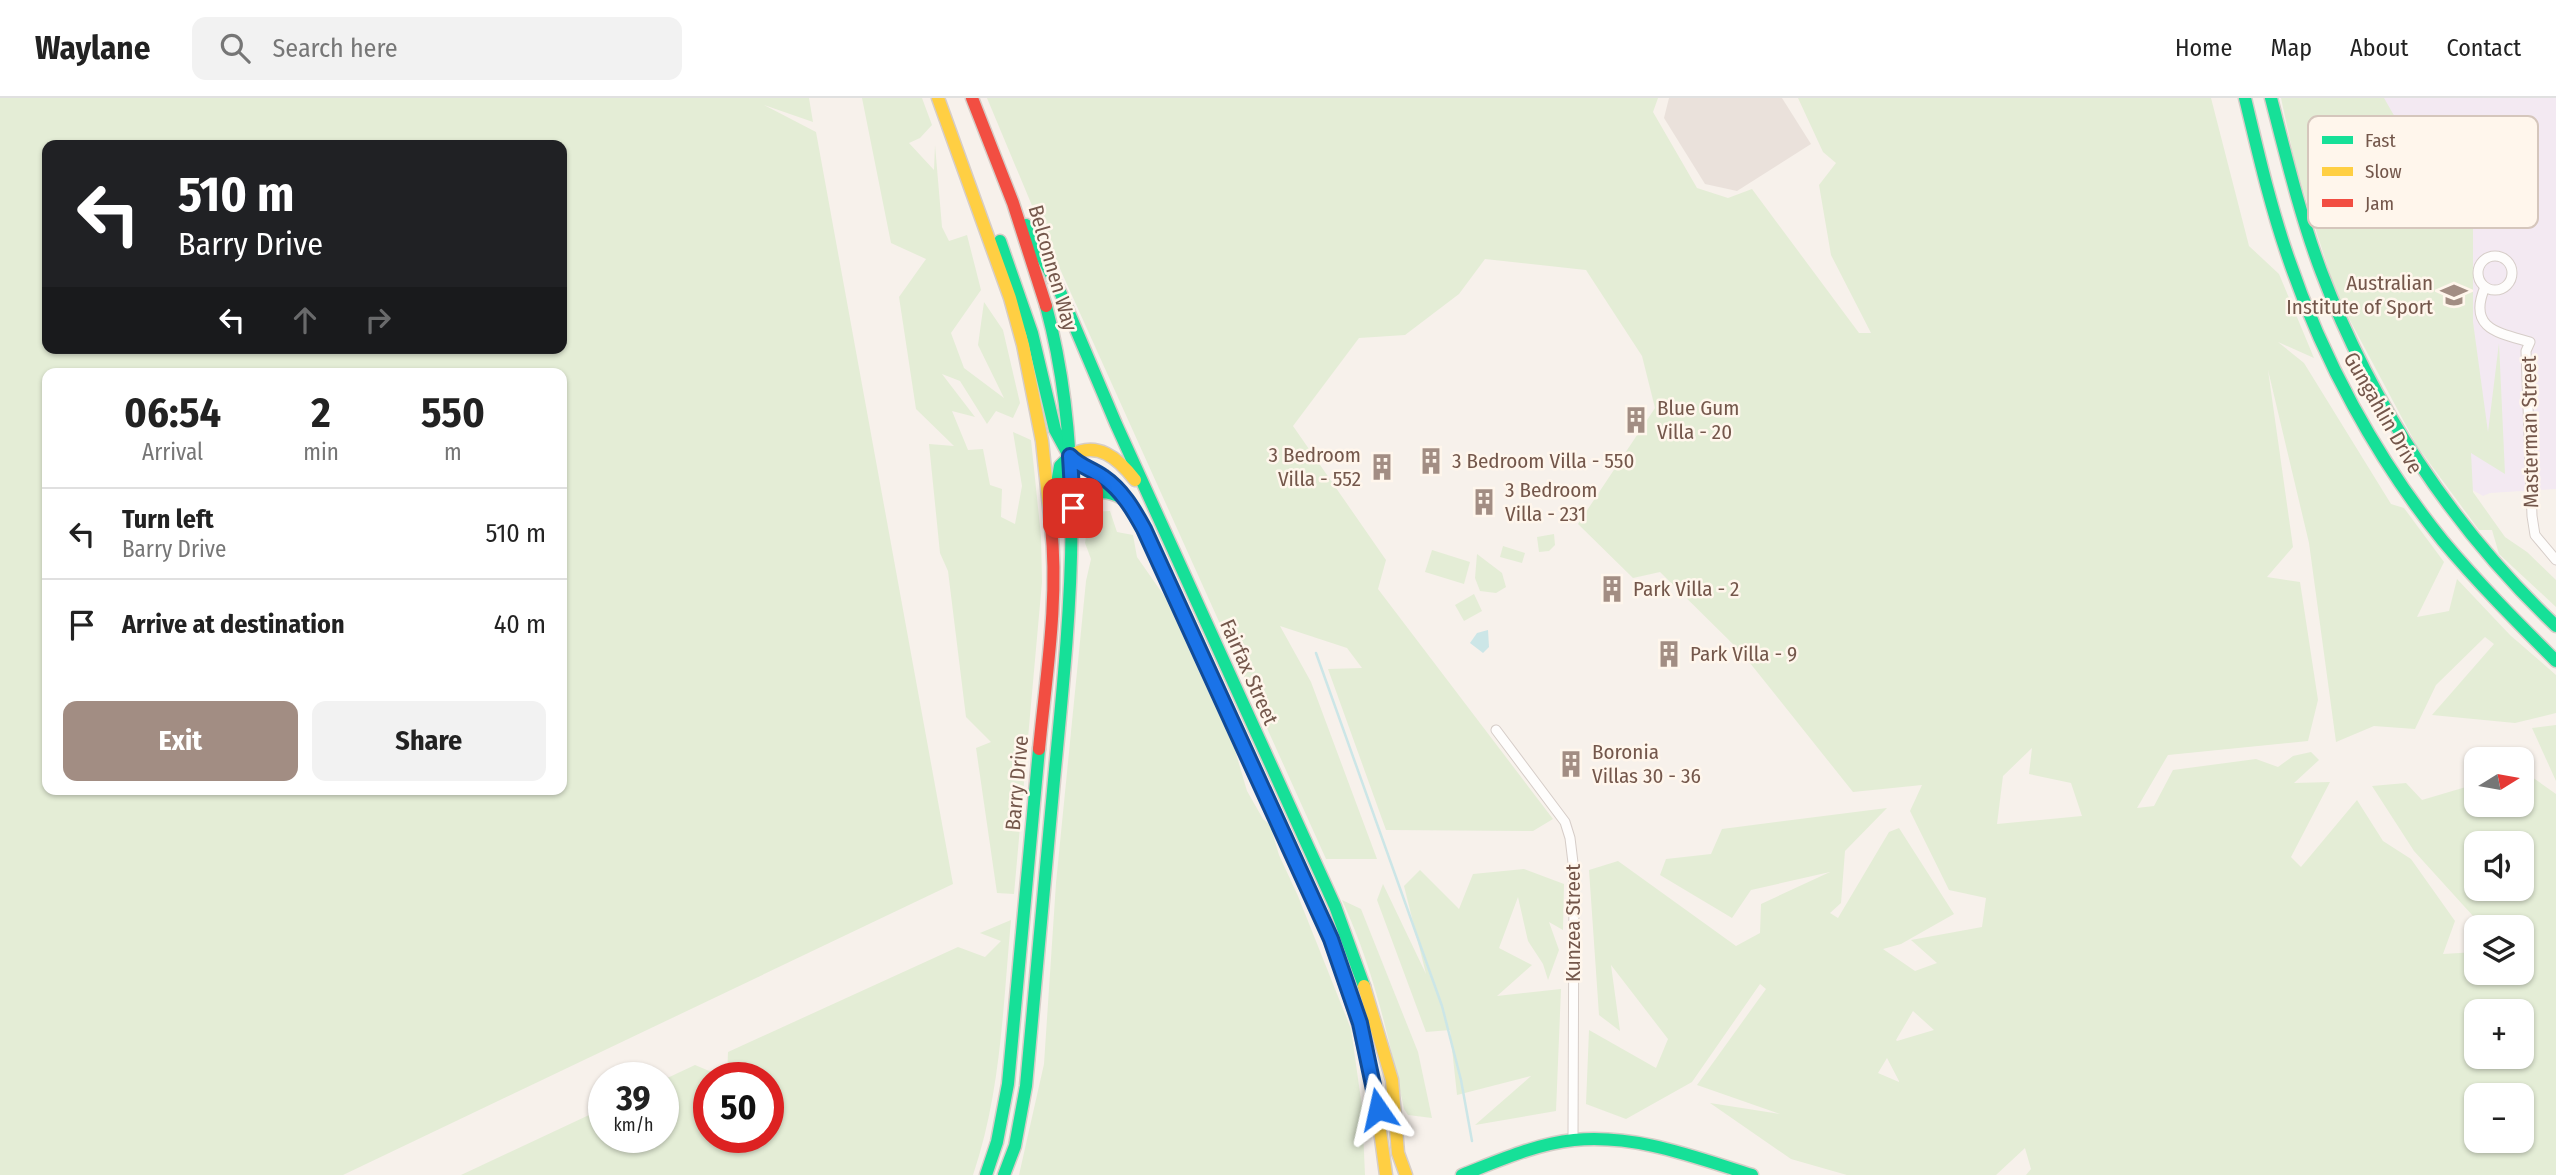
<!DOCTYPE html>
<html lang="en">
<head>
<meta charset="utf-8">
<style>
	:root { --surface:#fff; --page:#f2f2f2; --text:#222; --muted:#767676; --line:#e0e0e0; --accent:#a28d83 }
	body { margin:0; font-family:"Fira Sans Condensed",sans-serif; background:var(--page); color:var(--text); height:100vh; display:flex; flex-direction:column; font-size:26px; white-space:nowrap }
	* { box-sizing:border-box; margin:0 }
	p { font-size:23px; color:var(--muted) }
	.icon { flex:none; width:38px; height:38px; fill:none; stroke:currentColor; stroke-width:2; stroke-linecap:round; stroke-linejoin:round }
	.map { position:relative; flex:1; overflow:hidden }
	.panel { position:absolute; left:42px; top:270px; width:525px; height:427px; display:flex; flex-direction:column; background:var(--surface); border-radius:14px; box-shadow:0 2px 5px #0004 }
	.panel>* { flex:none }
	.hud { position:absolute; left:42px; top:42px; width:525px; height:214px; border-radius:14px; box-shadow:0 2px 5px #0004; background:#202124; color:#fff; overflow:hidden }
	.needle { width:46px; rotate:79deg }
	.tools { position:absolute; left:2464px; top:649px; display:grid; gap:14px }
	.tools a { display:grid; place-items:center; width:70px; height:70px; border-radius:14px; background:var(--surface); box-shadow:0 2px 5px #0004; font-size:35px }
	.speed { position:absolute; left:588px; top:964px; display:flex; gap:14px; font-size:35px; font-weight:700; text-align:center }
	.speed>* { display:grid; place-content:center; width:91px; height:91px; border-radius:50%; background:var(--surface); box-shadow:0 2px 5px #0004; line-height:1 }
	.speed small { font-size:18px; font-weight:400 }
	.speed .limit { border:10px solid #d22; background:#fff; color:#111 }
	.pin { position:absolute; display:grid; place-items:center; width:60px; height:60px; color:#fff; margin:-30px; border-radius:14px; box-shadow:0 4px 10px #0006 }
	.me { position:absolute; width:77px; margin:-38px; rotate:349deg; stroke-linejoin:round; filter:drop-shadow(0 0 5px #0008) }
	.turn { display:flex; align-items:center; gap:24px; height:147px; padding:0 21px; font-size:32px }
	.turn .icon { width:91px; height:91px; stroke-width:2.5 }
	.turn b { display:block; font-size:49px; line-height:60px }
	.lanes { display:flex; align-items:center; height:66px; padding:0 21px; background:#0003; justify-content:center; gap:35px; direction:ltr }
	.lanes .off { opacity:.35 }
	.eta { display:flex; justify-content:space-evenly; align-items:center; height:119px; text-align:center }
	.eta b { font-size:42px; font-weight:700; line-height:49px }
	.primary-button { display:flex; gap:14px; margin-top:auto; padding:14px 21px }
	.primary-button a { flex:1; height:80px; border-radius:14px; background:var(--accent); color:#fff; font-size:28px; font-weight:700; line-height:80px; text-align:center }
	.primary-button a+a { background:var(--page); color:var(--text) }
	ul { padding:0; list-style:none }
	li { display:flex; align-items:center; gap:21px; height:91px; padding:0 21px; border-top:2px solid var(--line) }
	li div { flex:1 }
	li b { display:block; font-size:26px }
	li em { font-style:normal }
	header { display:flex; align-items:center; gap:42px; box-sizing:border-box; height:98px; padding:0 35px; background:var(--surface); border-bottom:2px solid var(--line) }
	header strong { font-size:33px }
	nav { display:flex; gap:38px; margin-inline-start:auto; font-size:24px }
	.search { width:490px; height:63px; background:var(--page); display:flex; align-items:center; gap:18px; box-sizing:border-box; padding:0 24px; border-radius:14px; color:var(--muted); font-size:26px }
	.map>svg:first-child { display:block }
</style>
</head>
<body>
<header>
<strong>Waylane</strong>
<div class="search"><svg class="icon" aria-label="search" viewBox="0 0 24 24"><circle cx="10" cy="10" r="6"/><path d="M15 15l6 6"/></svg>Search here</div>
<nav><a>Home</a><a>Map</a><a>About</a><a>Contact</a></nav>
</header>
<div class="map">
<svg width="2556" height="1077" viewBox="0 0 2556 1077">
	<rect width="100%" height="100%" fill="#f7f1eb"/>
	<path fill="#eae1db" d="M1669 0H1782L1811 46 1737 93 1705 86 1664 20Z"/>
	<path fill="#f3e9f2" d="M2324 0H2556V391L2490 395 2483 398 2453 381Z"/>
	<g fill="#e4edd6" fill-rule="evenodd">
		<path d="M0 0H809L813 24 764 7 816 34 953 786 343 1077H0ZM47 47H562V250H47ZM47 275H562V691H47Z"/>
		<path d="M862 0H922L932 27 920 40 909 45 934 72 935 47 942 129 949 143 967 137 981 192 951 235 964 270 1004 300 978 247 984 204 1003 232 1020 305 1013 320 996 313 987 326 960 283 942 276 975 319 952 313 968 352 983 351 990 387 1002 391 1001 419 1015 426 1022 388 1013 334 1031 342 1041 438 1042 484 1014 796 997 795 976 650 991 644 966 619 948 473 940 455 929 346 954 348 916 311 899 199 926 161 891 145Z"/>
		<path d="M987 0H1658L1653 14 1697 90 1728 100 1752 91 1859 235H1871L1831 157 1819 87 1836 65 1823 54 1798 0H2211L2249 148 2279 176 2314 260 2278 244 2304 265 2391 406 2404 410 2444 464 2417 519 2449 513 2457 481 2510 537 2556 577V615L2515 625 2432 617 2494 546 2485 539 2436 587 2415 631 2374 628 2336 644 2309 445 2268 272 2293 449 2267 479 2300 484 2318 602 2308 643 2168 657 2137 710 2154 708 2173 672 2256 661 2278 669 2293 658 2311 654 2319 662 2294 685 2330 684 2291 759 2301 769 2357 702 2383 743 2411 761 2455 823 2443 856 2476 854V875H2522V830L2509 829V827L2483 829 2414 753 2372 688 2406 685 2422 702 2476 686V707H2522V672L2556 696V1077H2026L2031 1071 2025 1050 1996 1077H1847L1791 1061 1710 1005 1780 1016 1697 987 1766 891 1760 886 1692 984 1626 1021 1586 1006 1589 932 1656 970 1668 941 1611 867 1620 933 1599 917 1589 772 1618 763 1736 848 1760 835 1761 806 1830 774 1751 792 1732 820 1660 777 1666 761 1711 756 1722 731 1887 710 1845 753 1841 805 1830 815 1838 820 1889 734 1899 730 1954 816 1901 846 1883 851 1915 873 1937 865 1911 842 1982 829 1986 800 1949 792 1910 713 1922 687 1853 694 1742 555 1660 474 1633 480 1578 426 1655 310 1642 258 1586 172 1485 161 1459 196 1405 237 1359 240 1293 328 1386 462 1378 491 1553 721 1533 733 1386 732 1328 571 1362 570 1347 550 1280 528 1311 584 1377 761H1326L1038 122ZM2032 650 2029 676 2071 685 2082 718 1997 726 2003 678ZM2476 746H2522V791H2476ZM1913 913 1934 932 1897 943 1896 942ZM2476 914H2522V959H2476ZM1887 960 1899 983V984L1878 975ZM2476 998H2522V1043H2476Z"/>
		<path d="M2281 0H2384L2416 56 2473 99V224L2488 334 2499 245 2505 376 2471 355 2473 394 2505 439 2527 454 2556 482V509L2499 456 2492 432H2479L2417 348 2337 198 2296 70Z"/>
		<path d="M1110 413 1117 434 1133 437 1137 459 1165 499 1235 652 1247 693 1263 721 1270 727 1279 757 1298 798 1351 931 1362 1009 1365 1077H1019L1044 966 1056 785 1086 483 1091 461 1085 445 1089 414Z"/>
		<path d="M1554 436 1555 447 1549 453 1539 454 1537 439Z"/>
		<path d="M1503 448 1525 455 1522 465 1500 459Z"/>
		<path d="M1432 452 1470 464 1464 486 1425 474Z"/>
		<path d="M1477 456 1502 475 1506 489 1496 495 1480 493 1475 480Z"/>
		<path d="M1474 496 1482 513 1464 523 1455 507Z"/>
		<path d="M2556 627V683L2532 630Z"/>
		<path d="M1524 771 1564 786 1563 832 1549 824 1559 852 1548 882 1543 866 1528 843 1518 799 1499 850 1532 867 1497 898 1561 891 1556 1013 1475 1027 1531 978 1457 997 1450 932 1426 934 1377 802 1383 786 1426 876 1404 788 1420 772 1459 811 1473 776Z"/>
		<path d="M1342 802 1361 811 1418 954 1432 1020 1408 1017 1404 1011C1389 940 1373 869 1342 802Z"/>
		<path d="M1011 822C1003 908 1001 995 973 1077H461L604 1010V1040H663V982L695 967 726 980H709V1040H768V980H727L728 954 958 849 985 859 1001 843 980 835Z"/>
	</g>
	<path fill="#cce6e7" d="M1488 532 1489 549 1483 555 1470 545 1477 535Z"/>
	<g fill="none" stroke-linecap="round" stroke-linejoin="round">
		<path stroke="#cce6e7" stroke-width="2.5" d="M1316 555 1442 908 1461 982 1472 1043"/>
		<defs>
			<g id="street">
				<circle cx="2495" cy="175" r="17"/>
				<path d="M2485 189C2467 231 2499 235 2530 244L2526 253 2532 418 2535 437 2556 462"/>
				<path d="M1496 632 1565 724 1570 740 1574 773 1573 1042"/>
			</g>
			<g id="fast">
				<path d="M2245 0C2258 54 2270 107 2288 159 2322 260 2376 360 2443 443 2478 485 2517 524 2556 563"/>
				<path d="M2271 0C2286 58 2300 117 2321 173 2372 308 2452 429 2556 528"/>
				<path d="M1026 127 1061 196 1116 326 1335 808 1364 888"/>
				<path d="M1000 143 1032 235 1055 332 1068 356"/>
				<path d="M1055 397 1060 368 1070 358"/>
				<path d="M1073 425C1082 399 1095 386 1122 400"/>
				<path d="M986 1077 997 1044 1008 986 1039 651"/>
				<path d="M1004 1077 1015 1048 1026 988C1035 886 1044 784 1054 682 1069 525 1088 362 1046 208"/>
				<path d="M1462 1077C1498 1063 1535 1046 1574 1042 1636 1036 1694 1059 1752 1077"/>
			</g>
			<g id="slow">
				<path d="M938 0 1010 200 1023 247 1042 343 1051 428"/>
				<path d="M1135 382C1118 360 1097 342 1070 358L1078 366 1113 386 1136 418 1174 493 1264 691"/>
				<path d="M1364 888 1392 982 1398 1055 1406 1077"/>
				<path d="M1363 945 1376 1003 1386 1077"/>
			</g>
			<g id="jam">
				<path d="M972 0 1013 105 1046 208"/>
				<path d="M1039 651C1046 578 1059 501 1051 428"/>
				<path d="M1264 691C1302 774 1341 856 1363 945"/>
			</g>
		</defs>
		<use href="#street" stroke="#d6cdc8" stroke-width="11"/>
		<use href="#fast" stroke="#d6cdc7" stroke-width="15"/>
		<use href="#slow" stroke="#d6cdc7" stroke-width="15"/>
		<use href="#jam" stroke="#d6cdc7" stroke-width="15"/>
		<use href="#street" stroke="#fefdfc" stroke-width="9"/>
		<use href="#fast" stroke="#16e098" stroke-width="12"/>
		<use href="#slow" stroke="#ffcf43" stroke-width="12"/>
		<use href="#jam" stroke="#f24e42" stroke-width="12"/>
	</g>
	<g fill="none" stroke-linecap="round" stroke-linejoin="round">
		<defs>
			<path id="route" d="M1073 410 1070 358C1079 368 1092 371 1103 379 1122 392 1133 411 1144 431L1331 841 1360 925 1378 1011"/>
		</defs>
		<use href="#route" stroke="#114b97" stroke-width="18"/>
		<use href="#route" stroke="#1a73e8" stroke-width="12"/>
	</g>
	<defs>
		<symbol id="university-bare" viewBox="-9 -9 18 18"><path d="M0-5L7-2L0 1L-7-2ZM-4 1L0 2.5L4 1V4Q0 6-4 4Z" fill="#a28d83" stroke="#fff6ec" stroke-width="2.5" paint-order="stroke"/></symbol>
		<symbol id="building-bare" viewBox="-9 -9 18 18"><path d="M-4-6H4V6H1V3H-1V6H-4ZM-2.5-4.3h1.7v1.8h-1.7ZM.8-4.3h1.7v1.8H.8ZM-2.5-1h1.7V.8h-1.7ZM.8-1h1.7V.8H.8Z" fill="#a28d83" stroke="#fff6ec" stroke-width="2.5" paint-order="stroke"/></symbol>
	</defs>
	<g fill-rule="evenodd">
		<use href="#university-bare" x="2435" y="178" width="38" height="38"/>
		<use href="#building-bare" x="1617" y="303" width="38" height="38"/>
		<use href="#building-bare" x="1412" y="344" width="38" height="38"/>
		<use href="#building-bare" x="1363" y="350" width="38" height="38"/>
		<use href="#building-bare" x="1465" y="385" width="38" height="38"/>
		<use href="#building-bare" x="1593" y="472" width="38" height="38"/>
		<use href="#building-bare" x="1650" y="537" width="38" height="38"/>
		<use href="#building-bare" x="1552" y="647" width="38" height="38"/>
	</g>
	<g text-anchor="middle" stroke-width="5" stroke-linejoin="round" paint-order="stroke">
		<g font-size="21" fill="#74574b" stroke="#fff6ec">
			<text transform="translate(1053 170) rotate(74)" y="7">Belconnen Way</text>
			<text transform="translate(2383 315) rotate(60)" y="7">Gungahlin Drive</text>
			<text transform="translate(2530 334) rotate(-91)" y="7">Masterman Street</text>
			<text transform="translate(1249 574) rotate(66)" y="7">Fairfax Street</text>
			<text transform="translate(1017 685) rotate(-85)" y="7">Barry Drive</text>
			<text transform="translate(1573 825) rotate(-90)" y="7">Kunzea Street</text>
		</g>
		<g font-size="21" fill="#74574b" stroke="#fff6ec" text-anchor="start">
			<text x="2433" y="192" text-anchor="end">Australian<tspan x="2433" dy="24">Institute of Sport</tspan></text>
			<text x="1657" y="317">Blue Gum<tspan x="1657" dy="24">Villa - 20</tspan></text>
			<text x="1361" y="364" text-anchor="end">3 Bedroom<tspan x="1361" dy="24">Villa - 552</tspan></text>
			<text x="1452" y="370">3 Bedroom Villa - 550</text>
			<text x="1505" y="399">3 Bedroom<tspan x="1505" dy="24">Villa - 231</tspan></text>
			<text x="1633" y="498">Park Villa - 2</text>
			<text x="1690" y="563">Park Villa - 9</text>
			<text x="1592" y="661">Boronia<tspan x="1592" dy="24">Villas 30 - 36</tspan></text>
		</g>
	</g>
	<rect x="2308" y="18" width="230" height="112" rx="10" fill="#fff6ec" stroke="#d5c6bc" stroke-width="2"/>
	<rect x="2322" y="38" width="31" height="8" fill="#16e098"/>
	<rect x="2322" y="69" width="31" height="9" fill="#ffcf43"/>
	<rect x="2322" y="101" width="31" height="8" fill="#f24e42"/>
	<g font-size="19" fill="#74574b">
		<text x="2365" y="49">Fast</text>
		<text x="2365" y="80">Slow</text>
		<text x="2365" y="112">Jam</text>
	</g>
</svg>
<div class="tools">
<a><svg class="needle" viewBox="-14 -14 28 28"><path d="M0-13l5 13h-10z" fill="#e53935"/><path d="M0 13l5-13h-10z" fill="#767676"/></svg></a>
<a><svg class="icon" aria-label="sound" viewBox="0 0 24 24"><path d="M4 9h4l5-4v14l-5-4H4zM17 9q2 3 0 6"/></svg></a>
<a><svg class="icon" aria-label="layers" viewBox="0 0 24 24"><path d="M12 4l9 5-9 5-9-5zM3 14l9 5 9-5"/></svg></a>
<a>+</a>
<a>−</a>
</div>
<div class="speed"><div>39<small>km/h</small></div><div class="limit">50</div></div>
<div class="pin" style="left:1073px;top:410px;background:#d93025"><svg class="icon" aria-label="arrive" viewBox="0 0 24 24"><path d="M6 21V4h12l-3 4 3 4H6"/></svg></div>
<svg class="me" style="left:1378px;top:1011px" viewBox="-20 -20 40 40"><path d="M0-17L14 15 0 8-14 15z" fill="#1a73e8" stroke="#fff" stroke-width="4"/></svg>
<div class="hud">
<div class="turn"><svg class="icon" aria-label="left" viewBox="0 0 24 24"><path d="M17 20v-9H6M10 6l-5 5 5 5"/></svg><div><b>510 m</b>Barry Drive</div></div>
<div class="lanes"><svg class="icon" aria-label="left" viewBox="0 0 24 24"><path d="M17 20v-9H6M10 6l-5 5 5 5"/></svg><svg class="icon off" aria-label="ahead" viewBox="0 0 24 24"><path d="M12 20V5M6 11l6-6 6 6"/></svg><svg class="icon off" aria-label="right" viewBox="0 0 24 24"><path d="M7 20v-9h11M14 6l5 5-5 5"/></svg></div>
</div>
<section class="panel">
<div class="eta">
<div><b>06:54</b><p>Arrival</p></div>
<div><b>2</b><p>min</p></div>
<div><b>550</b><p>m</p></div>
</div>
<ul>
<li><svg class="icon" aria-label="left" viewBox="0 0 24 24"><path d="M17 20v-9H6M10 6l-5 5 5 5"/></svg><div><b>Turn left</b><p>Barry Drive</p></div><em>510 m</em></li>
<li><svg class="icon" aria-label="arrive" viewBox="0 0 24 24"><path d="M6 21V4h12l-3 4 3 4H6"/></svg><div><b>Arrive at destination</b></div><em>40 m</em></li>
</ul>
<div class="primary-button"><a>Exit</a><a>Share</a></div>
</section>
</div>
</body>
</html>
